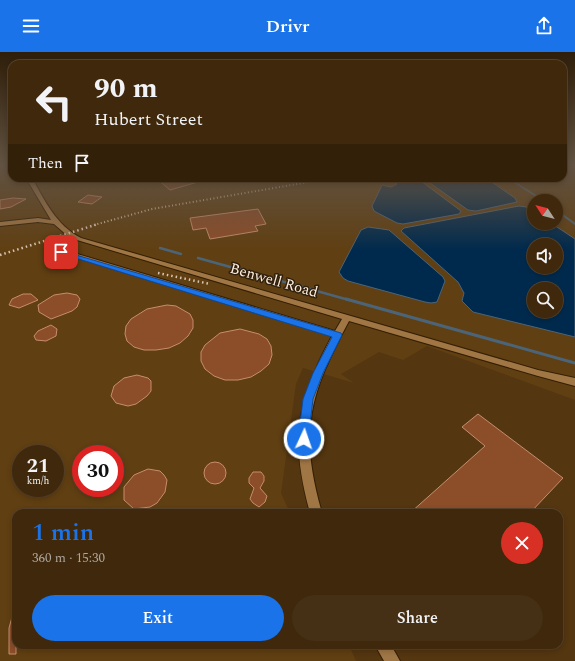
<!DOCTYPE html>
<html lang="en">
<head>
<meta charset="utf-8">
<style>
	:root { --surface:#3f280c; --page:#463015; --text:#f1f3f6; --muted:#ada69d; --line:#58442d; --accent:#1a73e8 }
	body { margin:0; font-family:Spectral,serif; background:var(--page); color:var(--text); height:100vh; display:flex; flex-direction:column; font-size:15px; white-space:nowrap }
	* { box-sizing:border-box; margin:0 }
	p { font-size:13px; color:var(--muted) }
	.icon { flex:none; width:22px; height:22px; fill:none; stroke:currentColor; stroke-width:2; stroke-linecap:round; stroke-linejoin:round }
	.map { position:relative; flex:1; overflow:hidden }
	.sheet { position:absolute; left:12px; top:457px; width:551px; height:140px; display:flex; flex-direction:column; background:var(--surface); border-radius:12px; box-shadow:0 2px 6px #0003,0 0 0 1px var(--line) }
	.sheet>* { flex:none }
	.guide { position:absolute; left:8px; top:8px; width:559px; height:122px; border-radius:12px; box-shadow:0 2px 6px #0003,0 0 0 1px var(--line); background:#3f280c; color:var(--text); overflow:hidden }
	.needle { width:26px; rotate:306deg }
	.tools { position:absolute; left:527px; top:142px; display:grid; gap:8px }
	.tools a { display:grid; place-items:center; width:36px; height:36px; border-radius:50%; background:var(--surface); box-shadow:0 2px 6px #0003,0 0 0 1px var(--line); font-size:20px }
	.speed { position:absolute; left:12px; top:393px; display:flex; gap:8px; font-size:20px; font-weight:700; text-align:center }
	.speed>* { display:grid; place-content:center; width:52px; height:52px; border-radius:50%; background:var(--surface); box-shadow:0 2px 6px #0003,0 0 0 1px var(--line); line-height:1 }
	.speed small { font-size:10px; font-weight:400 }
	.speed .limit { border:6px solid #d22; background:#fff; color:#111 }
	.pin { position:absolute; display:grid; place-items:center; width:34px; height:34px; color:#fff; margin:-17px; border-radius:8px; box-shadow:0 2px 6px #0006 }
	.me { position:absolute; width:44px; margin:-22px; rotate:3deg; stroke-linejoin:round; filter:drop-shadow(0 0 3px #0008) }
	.turn { display:flex; align-items:center; gap:14px; height:84px; padding:0 20px; font-size:18px }
	.turn .icon { width:52px; height:52px; stroke-width:2.5 }
	.turn b { display:block; font-size:28px; line-height:34px }
	.then { display:flex; align-items:center; height:38px; padding:0 20px; background:#0003; gap:8px; font-size:15px }
	.round { display:grid; place-items:center; flex:none; width:42px; height:42px; border-radius:21px; background:var(--page) }
	.summary { display:flex; align-items:center; justify-content:space-between; height:68px; padding:0 20px }
	h1 { font-size:24px; font-weight:600; line-height:30px; color:var(--accent) }
	.cta { display:flex; gap:8px; margin-top:auto; padding:8px 20px }
	.cta a { flex:1; height:46px; border-radius:24px; background:var(--accent); color:#fff; font-size:16px; font-weight:600; line-height:46px; text-align:center }
	.cta a+a { background:var(--page); color:var(--text) }
	header { display:flex; justify-content:space-between; align-items:center; height:52px; padding:0 20px; background:var(--accent); color:#fff; font-size:18px; font-weight:600 }
	.map>svg:first-child { display:block }
</style>
</head>
<body>
<header><svg class="icon" aria-label="menu" viewBox="0 0 24 24"><path d="M4 6h16M4 12h16M4 18h16"/></svg>Drivr<svg class="icon" aria-label="share" viewBox="0 0 24 24"><path d="M12 15V3M7 8l5-5 5 5M5 13v7h14v-7"/></svg></header>
<div class="map">
<svg width="575" height="609" viewBox="0 0 575 609">
	<rect width="100%" height="100%" fill="#543610"/>
	<path fill="#603f12" fill-rule="evenodd" d="M0 113H12V126H563V113H575V348L427 294 403 308 379 300 341 322 354 331 303 316 296 332 281 441 290 461H16V593H349L356 609H0ZM534 149H556V171H534ZM534 193H556V215H534ZM534 237H556V259H534ZM21 402H55V436H21ZM81 402H115V436H81Z"/>
	<g fill="#002a4d" stroke="#4c6478" fill-rule="evenodd">
		<path d="M387 126H417L461 159 459 162 403 172 397 171 374 159 372 154 382 133 391 135 397 132Z"/>
		<path d="M423 126H486L515 146 517 150 476 159 468 158Z"/>
		<path d="M519 154 526 155 534 160V171H551L575 187V285L473 260 462 249 464 241 458 230 401 179 404 176ZM534 193H556V215H534ZM534 237H556V259H534Z"/>
		<path d="M368 175 389 178 443 225 445 229 437 250 431 251 425 250 348 229 343 226 339 220 361 178Z"/>
	</g>
	<g fill="none" stroke-linecap="round" stroke-linejoin="round">
		<g stroke="#4c6478" stroke-width="2">
			<path d="M508 126 544 149"/>
			<path d="M556 158 575 172"/>
		</g>
		<g stroke="#4c6478" stroke-width="2.5">
			<path d="M160 196 181 202"/>
			<path d="M198 206 349 248"/>
		</g>
		<path stroke="#4c6478" stroke-width="3" d="M346 247 575 311"/>
	</g>
	<g fill="#8c4d29" stroke="#c78d6e">
		<path d="M156 126H205V128L170 138Z"/>
		<path d="M88 143 102 145 92 152 78 150Z"/>
		<path d="M13 146 26 147 11 155 0 157V148Z"/>
		<path d="M258 157 266 172 255 174 258 179 210 187 206 176 193 178 190 166Z"/>
		<path d="M67 241 77 243 80 247 77 255 72 259 51 267 39 260 38 253 54 243Z"/>
		<path d="M23 242H31L38 248 19 256 9 253 12 247Z"/>
		<path d="M167 253 176 254 190 262 193 268V276L188 284 180 291 169 296 156 298H144L134 295 127 289 125 282 126 274 131 267 147 257Z"/>
		<path d="M51 273 57 277 56 284 46 289 36 288 34 284 38 279Z"/>
		<path d="M240 277 259 282 267 287 271 294 272 303 269 312 261 319 251 325 238 328H225L214 324 205 317 201 309V300L205 293 220 281Z"/>
		<path d="M137 323 148 326 151 329V339L147 344 136 352 128 354 116 351 111 344 114 334 124 326Z"/>
		<path d="M478 362 563 426 530 461H410L485 394 462 375Z"/>
		<circle cx="215" cy="421" r="11"/>
		<path d="M148 417 160 419 164 423 167 428 165 440 157 451 150 455 134 457 124 448V435L134 423Z"/>
		<path d="M253 420H261L264 424V429L260 436 267 444 265 450 259 455 253 451 250 447 254 436 249 431V426Z"/>
		<path d="M14 558H16V602H9V576Z"/>
	</g>
	<g fill="none" stroke-linecap="round" stroke-linejoin="round">
		<defs>
			<g id="minor">
				<path d="M26 126H32C45 149 56 173 81 186L538 318 575 326V334L538 324 349 269C310 342 298 377 322 461H310C290 388 296 350 332 284L58 200 57 199 59 192 69 185 54 172 38 170 0 174V170L38 166 51 168ZM74 187 77 188 342 267 335 279 64 198V194Z"/>
				<path d="M375 593H391L400 609H384Z"/>
			</g>
		</defs>
		<use href="#minor" stroke="#341f05" stroke-width="2"/>
		<use href="#minor" fill="#a07645" fill-rule="evenodd"/>
		<path stroke="#d8c6b2" stroke-width="2" stroke-dasharray="1 2.5" stroke-linecap="butt" d="M94 173 152 157 332 126"/>
		<g stroke="#d8c6b2" stroke-width="2.5" stroke-dasharray="1.5 3" stroke-linecap="butt">
			<path d="M0 203 98 172"/>
			<path d="M158 221 210 232"/>
		</g>
	</g>
	<linearGradient id="sky" x2="0" y2="1"><stop stop-color="#2e1e09"/><stop offset="0.57" stop-color="#615242"/><stop offset="1" stop-color="#615242" stop-opacity="0"/></linearGradient>
	<rect width="575" height="198" fill="url(#sky)"/>
	<path fill="#1a73e8" stroke="#114b97" d="M59 198 341 281 342 283 323 321 313 347 308 390H300L298 387 303 347 313 321 332 285 59 201Z"/>
	<g text-anchor="middle" stroke-width="3" stroke-linejoin="round" paint-order="stroke">
		<g font-size="15" fill="#fcedde" stroke="#31200c">
			<text transform="translate(274 228) rotate(16)" y="5">Benwell Road</text>
		</g>
	</g>
</svg>
<div class="tools">
<a><svg class="needle" viewBox="-14 -14 28 28"><path d="M0-13l5 13h-10z" fill="#e53935"/><path d="M0 13l5-13h-10z" fill="#ada69d"/></svg></a>
<a><svg class="icon" aria-label="sound" viewBox="0 0 24 24"><path d="M4 9h4l5-4v14l-5-4H4zM17 9q2 3 0 6"/></svg></a>
<a><svg class="icon" aria-label="search" viewBox="0 0 24 24"><circle cx="10" cy="10" r="6"/><path d="M15 15l6 6"/></svg></a>
</div>
<div class="speed"><div>21<small>km/h</small></div><div class="limit">30</div></div>
<div class="pin" style="left:61px;top:200px;background:#d93025"><svg class="icon" aria-label="arrive" viewBox="0 0 24 24"><path d="M6 21V4h12l-3 4 3 4H6"/></svg></div>
<svg class="me" style="left:304px;top:387px" viewBox="-20 -20 40 40"><circle r="17" fill="#1a73e8" stroke="#fff" stroke-width="3"/><path d="M0-11L8 9 0 5-8 9z" fill="#fff"/></svg>
<div class="guide">
<div class="turn"><svg class="icon" aria-label="left" viewBox="0 0 24 24"><path d="M17 20v-9H6M10 6l-5 5 5 5"/></svg><div><b>90 m</b>Hubert Street</div></div>
<div class="then">Then<svg class="icon" aria-label="arrive" viewBox="0 0 24 24"><path d="M6 21V4h12l-3 4 3 4H6"/></svg></div>
</div>
<section class="sheet">
<div class="summary"><div><h1>1 min</h1><p>360 m · 15:30</p></div><a class="round" style="background:#d93025;color:#fff"><svg class="icon" aria-label="close" viewBox="0 0 24 24"><path d="M6 6l12 12M18 6L6 18"/></svg></a></div>
<div class="cta"><a>Exit</a><a>Share</a></div>
</section>
</div>
</body>
</html>
